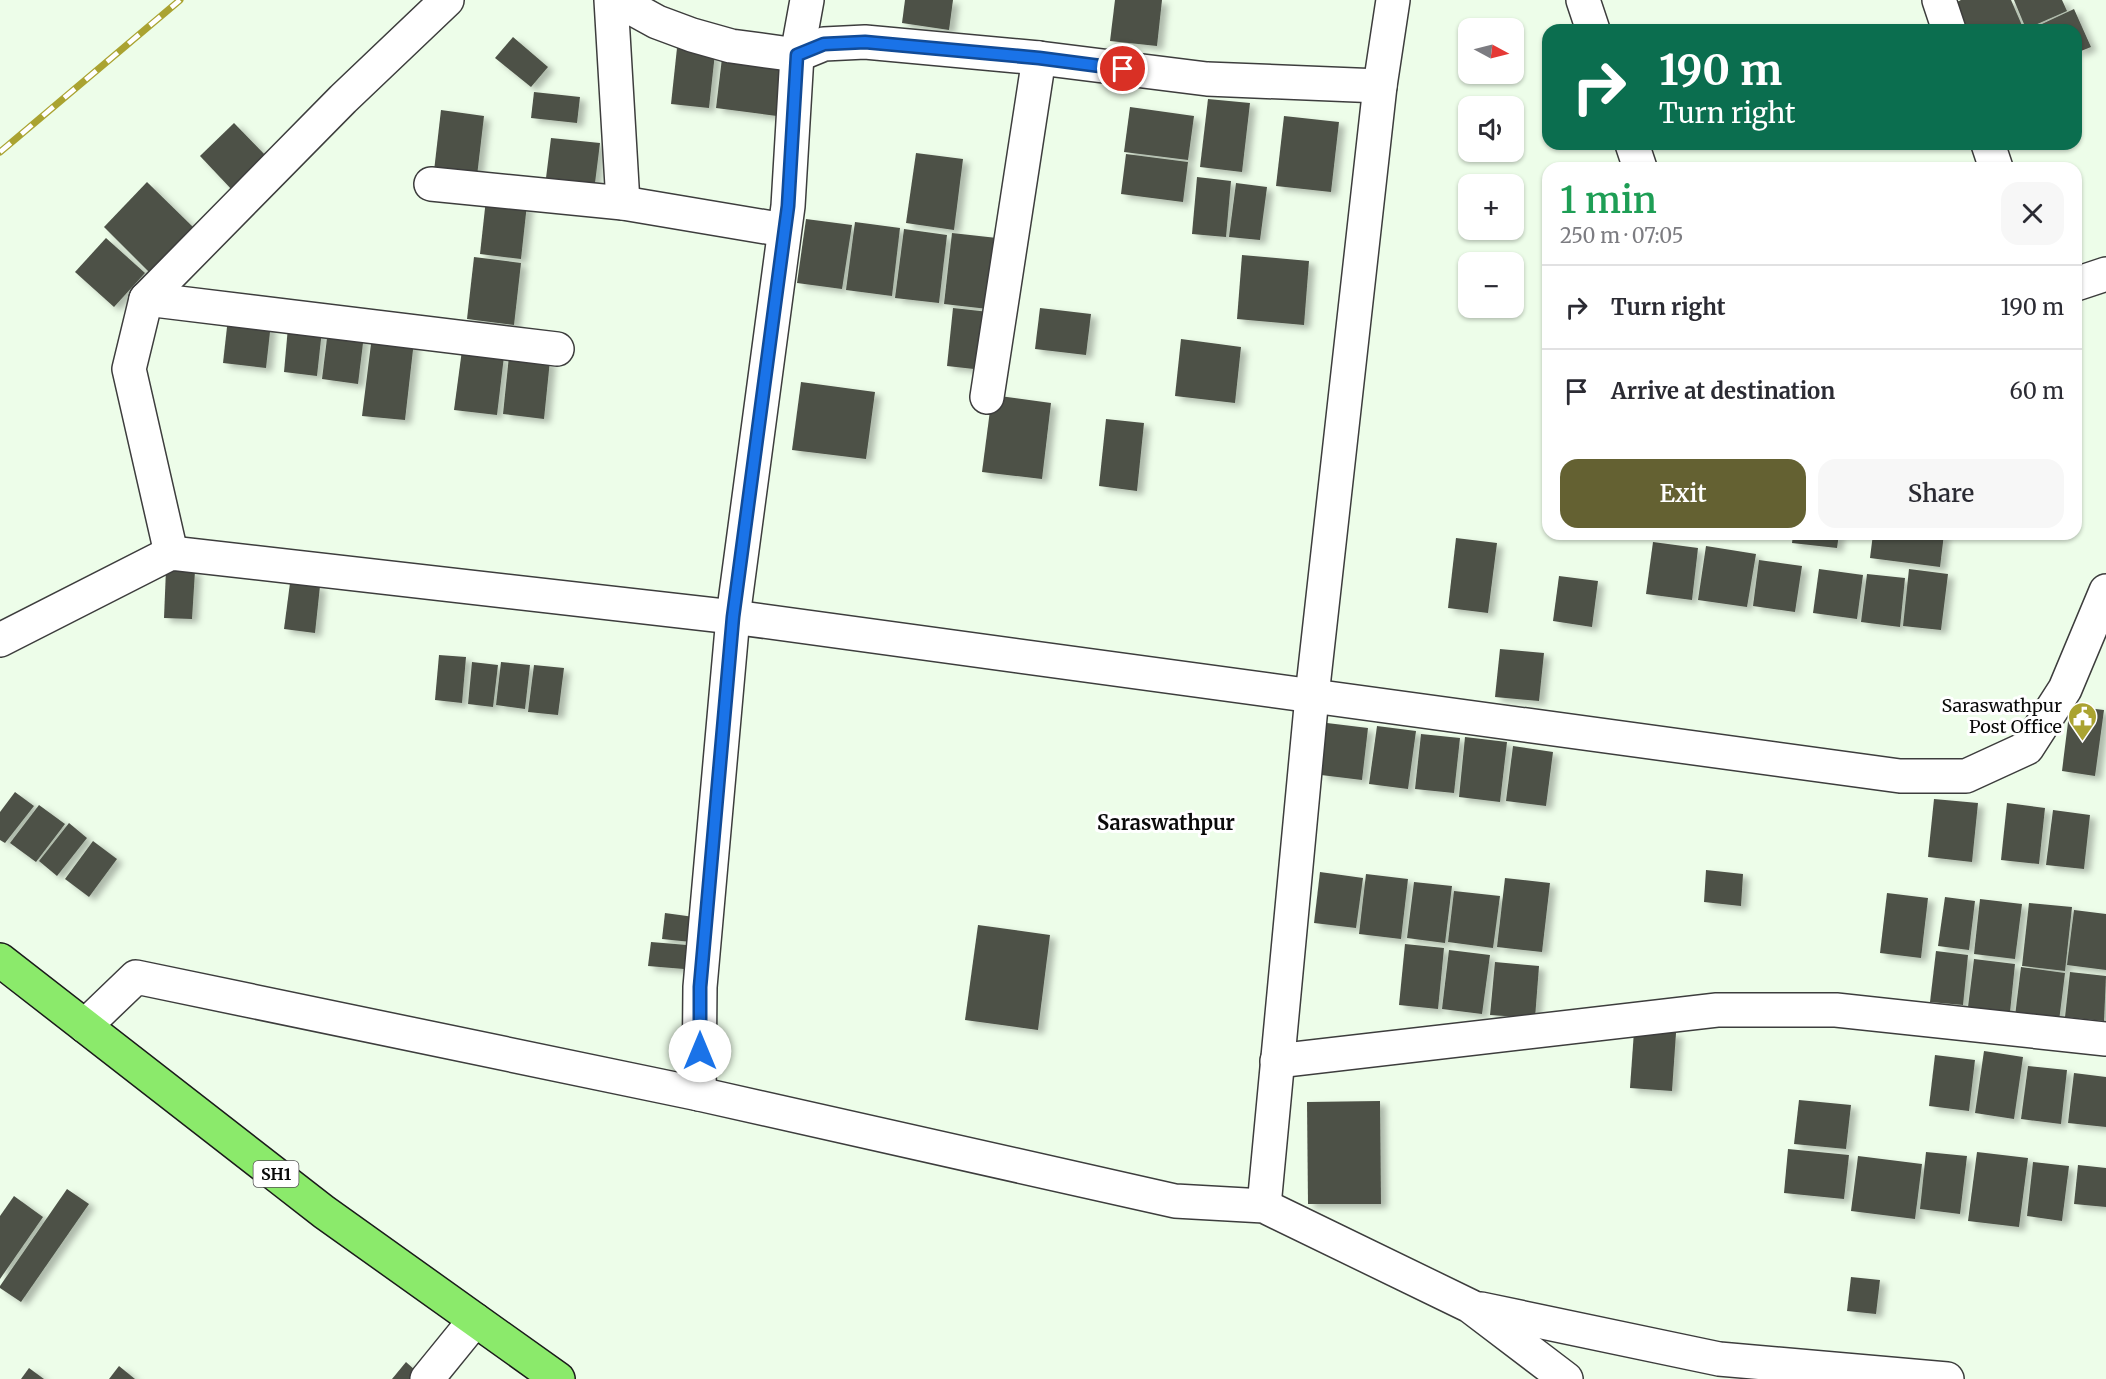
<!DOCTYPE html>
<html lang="en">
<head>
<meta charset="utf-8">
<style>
	:root { --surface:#fff; --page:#f7f7f7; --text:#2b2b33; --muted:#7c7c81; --line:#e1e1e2; --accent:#646132 }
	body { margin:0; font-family:Merriweather,serif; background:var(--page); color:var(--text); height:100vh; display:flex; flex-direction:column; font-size:22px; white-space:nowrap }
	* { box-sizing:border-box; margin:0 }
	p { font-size:20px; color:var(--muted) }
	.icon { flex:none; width:33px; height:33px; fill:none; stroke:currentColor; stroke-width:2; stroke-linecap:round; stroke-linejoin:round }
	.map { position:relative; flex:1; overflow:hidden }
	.panel { position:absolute; left:1542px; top:162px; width:540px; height:378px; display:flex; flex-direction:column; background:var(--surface); border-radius:18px; box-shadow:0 2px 4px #0004 }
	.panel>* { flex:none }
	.hud { position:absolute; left:1542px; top:24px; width:540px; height:126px; border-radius:18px; box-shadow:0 2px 4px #0004; background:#0b6e4f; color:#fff; overflow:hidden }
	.needle { width:39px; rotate:97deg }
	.buttons { position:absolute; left:1458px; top:18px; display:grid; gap:12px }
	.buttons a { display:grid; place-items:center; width:66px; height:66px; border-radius:12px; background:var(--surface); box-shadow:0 2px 4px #0004; font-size:30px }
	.pin { position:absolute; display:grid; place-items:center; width:51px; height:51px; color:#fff; margin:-26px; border:3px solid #fff; border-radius:50%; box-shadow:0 2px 6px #0007 }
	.me { position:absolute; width:66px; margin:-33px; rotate:0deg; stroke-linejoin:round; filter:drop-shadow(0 0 4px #0008) }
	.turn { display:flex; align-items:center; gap:21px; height:126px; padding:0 18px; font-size:27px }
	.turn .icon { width:78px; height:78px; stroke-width:2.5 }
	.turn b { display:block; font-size:42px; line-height:51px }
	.round { display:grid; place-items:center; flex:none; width:63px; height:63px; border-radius:18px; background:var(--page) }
	.overview { display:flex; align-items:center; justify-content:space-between; height:102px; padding:0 18px }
	h1 { font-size:36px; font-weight:600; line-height:45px; color:#1e9e55 }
	.cta { display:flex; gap:12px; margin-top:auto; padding:12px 18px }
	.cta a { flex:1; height:69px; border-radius:18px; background:var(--accent); color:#fff; font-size:24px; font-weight:600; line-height:69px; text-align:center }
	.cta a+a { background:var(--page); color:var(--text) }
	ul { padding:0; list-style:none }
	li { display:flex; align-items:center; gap:18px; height:84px; padding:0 18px; border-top:2px solid var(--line) }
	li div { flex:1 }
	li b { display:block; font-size:22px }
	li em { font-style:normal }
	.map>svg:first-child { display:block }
</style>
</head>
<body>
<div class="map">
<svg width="2106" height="1379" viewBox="0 0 2106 1379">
	<defs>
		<filter id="shadow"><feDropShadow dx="6" dy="4" stdDeviation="3" flood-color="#0004"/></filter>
	</defs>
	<rect width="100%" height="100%" fill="#edfde9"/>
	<g fill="#4d5147" filter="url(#shadow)">
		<path d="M905 0H953L949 30 902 23Z"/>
		<path d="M1115 0H1162L1157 46 1110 41Z"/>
		<path d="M1961 0H2011L2024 30H1966L1955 3Z"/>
		<path d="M2014 0H2062L2067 11 2026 29Z"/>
		<path d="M2074 9 2091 47 2076 53V30H2029Z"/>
		<path d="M513 37 548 67 531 87 495 58Z"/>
		<path d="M677 48 715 53 709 108 671 104Z"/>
		<path d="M722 58 783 66 777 116 716 108Z"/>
		<path d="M534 92 580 97 577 123 531 118Z"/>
		<path d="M1208 99 1250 103 1242 172 1200 167Z"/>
		<path d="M1130 107 1194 116 1188 160 1124 152Z"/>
		<path d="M441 110 484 116 477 176 434 171Z"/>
		<path d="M1284 116 1339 122 1331 192 1276 186Z"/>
		<path d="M234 123 268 158 234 192 200 156Z"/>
		<path d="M551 138 600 143 595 183 546 178Z"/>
		<path d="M916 153 963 159 954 230 906 223Z"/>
		<path d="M1126 154 1188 162 1183 202 1121 194Z"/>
		<path d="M1197 177 1231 181 1226 237 1192 234Z"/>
		<path d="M147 182 193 227 149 272 104 227Z"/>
		<path d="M1236 183 1267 187 1260 240 1229 237Z"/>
		<path d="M486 199 527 204 521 259 480 254Z"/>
		<path d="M806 219 852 225 842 289 797 283Z"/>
		<path d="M855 222 900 228 892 296 846 290Z"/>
		<path d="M904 229 947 235 939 303 895 298Z"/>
		<path d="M952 233 997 238 988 309 944 304Z"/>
		<path d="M106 238 145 273 114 307 75 272Z"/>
		<path d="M1242 255 1309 261 1304 325 1237 319Z"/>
		<path d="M474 257 521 263 514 325 467 319Z"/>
		<path d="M953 308 989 312 983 370 947 366Z"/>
		<path d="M1040 308 1091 314 1086 355 1035 349Z"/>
		<path d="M228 318 271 323 266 368 223 363Z"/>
		<path d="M288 327 322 330 317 376 284 372Z"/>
		<path d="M328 330 364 335 358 384 322 379Z"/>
		<path d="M372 336 414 341 405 420 362 416Z"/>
		<path d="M1181 339 1241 347 1235 403 1175 396Z"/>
		<path d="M462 350 504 356 497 415 454 410Z"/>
		<path d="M509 356 550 360 544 419 503 414Z"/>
		<path d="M801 382 875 392 866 459 792 450Z"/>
		<path d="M992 395 1051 403 1042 479 982 472Z"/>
		<path d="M1106 419 1144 423 1137 491 1099 486Z"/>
		<path d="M1793 534H1839L1837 548 1792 543Z"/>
		<path d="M1873 534H1944L1940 567 1870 558Z"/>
		<path d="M1456 538 1497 543 1488 613 1448 608Z"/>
		<path d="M1653 542 1698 548 1692 600 1646 594Z"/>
		<path d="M1706 546 1756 554 1747 607 1698 600Z"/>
		<path d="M1759 560 1802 566 1795 612 1753 606Z"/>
		<path d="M166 569 195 571 192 619 164 618Z"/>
		<path d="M1819 569 1863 575 1857 619 1813 613Z"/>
		<path d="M1909 569 1948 574 1941 630 1903 626Z"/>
		<path d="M1867 574 1905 578 1900 627 1861 622Z"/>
		<path d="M1559 576 1598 581 1592 627 1553 621Z"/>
		<path d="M290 583 320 586 315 633 284 629Z"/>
		<path d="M1500 649 1544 653 1539 701 1495 697Z"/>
		<path d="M439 655 466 657 462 703 435 700Z"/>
		<path d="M472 662 498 665 493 707 468 704Z"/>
		<path d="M501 662 530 665 525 709 496 705Z"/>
		<path d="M534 665 564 668 558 715 528 712Z"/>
		<path d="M2070 706 2104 710 2095 776 2062 771Z"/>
		<path d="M1327 723 1368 728 1362 780 1321 775Z"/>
		<path d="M1377 726 1416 731 1408 789 1369 784Z"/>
		<path d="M1421 734 1460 738 1454 793 1415 789Z"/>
		<path d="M1465 737 1507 742 1500 802 1459 797Z"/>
		<path d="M1513 746 1553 752 1546 806 1506 801Z"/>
		<path d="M15 792 34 806 5 843 0 840V812Z"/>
		<path d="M1934 799 1978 803 1972 862 1928 857Z"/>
		<path d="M2007 803 2045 808 2039 864 2001 860Z"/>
		<path d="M39 805 65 824 36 862 10 843Z"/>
		<path d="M2053 810 2090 815 2084 869 2046 865Z"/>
		<path d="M69 823 87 838 57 876 39 861Z"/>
		<path d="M93 841 117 859 89 897 65 879Z"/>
		<path d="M1706 870 1743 874 1741 906 1704 902Z"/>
		<path d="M1320 872 1363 878 1356 928 1314 923Z"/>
		<path d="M1366 874 1408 879 1401 939 1359 934Z"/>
		<path d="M1505 878 1550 883 1542 952 1497 947Z"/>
		<path d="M1414 882 1452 886 1445 943 1407 938Z"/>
		<path d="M1454 891 1500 896 1493 948 1448 942Z"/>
		<path d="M1887 893 1928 898 1921 958 1880 953Z"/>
		<path d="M1945 897 1975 901 1969 950 1938 946Z"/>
		<path d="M1980 899 2022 904 2015 959 1974 954Z"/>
		<path d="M2029 903 2072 907 2065 971 2022 966Z"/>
		<path d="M2074 910 2106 914V970L2067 965Z"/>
		<path d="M665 913 694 917 691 942 662 939Z"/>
		<path d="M978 925 1050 935 1038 1030 965 1020Z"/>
		<path d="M651 942 687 945 684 969 648 966Z"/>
		<path d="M1405 944 1444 948 1438 1009 1399 1005Z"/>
		<path d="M1449 950 1490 955 1482 1014 1442 1009Z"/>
		<path d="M1936 951 1968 955 1963 1005 1930 1002Z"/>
		<path d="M1974 959 2015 964 2010 1012 1968 1007Z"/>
		<path d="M1495 962 1539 966 1535 1018 1490 1015Z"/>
		<path d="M2021 967 2065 973 2059 1021 2015 1016Z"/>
		<path d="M2070 972 2106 976 2104 1021 2065 1017Z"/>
		<path d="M1634 1031 1676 1033 1672 1091 1630 1088Z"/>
		<path d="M1984 1051 2023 1057 2014 1119 1975 1113Z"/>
		<path d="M1935 1055 1975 1060 1969 1111 1929 1106Z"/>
		<path d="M2028 1066 2067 1070 2061 1124 2021 1119Z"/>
		<path d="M2074 1073 2106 1077V1127L2068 1123Z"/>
		<path d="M1799 1100 1851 1105 1846 1149 1794 1144Z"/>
		<path d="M1380 1101 1381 1204H1308L1307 1102Z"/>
		<path d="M1788 1149 1849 1155 1844 1199 1784 1193Z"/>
		<path d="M1926 1152 1967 1156 1960 1214 1920 1209Z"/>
		<path d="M1977 1152 2028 1158 2019 1227 1968 1221Z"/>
		<path d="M1858 1156 1922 1164 1915 1219 1851 1211Z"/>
		<path d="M2033 1162 2069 1166 2062 1221 2027 1216Z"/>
		<path d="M2078 1165 2106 1168V1207L2074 1204Z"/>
		<path d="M67 1189 89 1204 21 1302 0 1288V1286Z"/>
		<path d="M14 1196 43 1217 0 1279V1216Z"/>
		<path d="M1851 1277 1880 1280 1876 1314 1847 1311Z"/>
		<path d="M406 1362 425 1379H392Z"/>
		<path d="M119 1366 135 1379H109Z"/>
		<path d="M29 1368 44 1379H21Z"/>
	</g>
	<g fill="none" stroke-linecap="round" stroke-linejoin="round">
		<defs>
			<g id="minor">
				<path d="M611 0 623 203"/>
				<path d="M617 0 657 22 692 35 731 46 797 55 824 44 865 42 1039 58 1207 79 1380 86"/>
				<path d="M1583 0 1593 30"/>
				<path d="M1939 0 1949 30"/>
				<path d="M1632 144 1640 168"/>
				<path d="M1988 144 1996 168"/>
				<path d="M431 184 623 203 784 230"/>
				<path d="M2076 284 2106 274"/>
				<path d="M146 299 557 349"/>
				<path d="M987 397 1039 58"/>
				<path d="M171 553 129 369 146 299 343 99 447 0"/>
				<path d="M0 640 171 553 733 617 1900 776H1966L2027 748 2065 689 2106 591"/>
				<path d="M85 1026 136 977 699 1094 1175 1201 1264 1206 1470 1306 1566 1379"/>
				<path d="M1277 1061 1717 1010H1836L2106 1039"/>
				<path d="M699 1094 700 987 733 617 788 206 797 55 807 0"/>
				<path d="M1264 1206 1312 696 1380 86 1393 0"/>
				<path d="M1481 1309 1719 1359 1947 1379"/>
				<path d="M427 1379 475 1320"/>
			</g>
			<path id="major" d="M0 960 324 1212 558 1379"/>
		</defs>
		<use href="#minor" stroke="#3d3d3d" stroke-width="36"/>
		<use href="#major" stroke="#1b1b1b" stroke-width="36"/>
		<use href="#minor" stroke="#fff" stroke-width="33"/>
		<use href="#major" stroke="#8bea6b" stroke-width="33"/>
		<defs>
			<path id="rail" d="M0 152 180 0"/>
		</defs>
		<use href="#rail" stroke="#aaa331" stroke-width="7"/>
		<use href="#rail" stroke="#fff" stroke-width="4.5" stroke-dasharray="14" stroke-linecap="butt"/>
	</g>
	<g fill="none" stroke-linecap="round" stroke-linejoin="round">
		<defs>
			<path id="route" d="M700 1051V987L733 617 788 206 797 55 824 44 865 42 1039 58 1123 69"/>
		</defs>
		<use href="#route" stroke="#114b97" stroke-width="15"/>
		<use href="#route" stroke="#1a73e8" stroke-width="10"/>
	</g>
	<defs>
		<symbol id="civic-pin" viewBox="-11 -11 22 30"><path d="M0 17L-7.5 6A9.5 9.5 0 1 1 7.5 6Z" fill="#aaa331" stroke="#fff"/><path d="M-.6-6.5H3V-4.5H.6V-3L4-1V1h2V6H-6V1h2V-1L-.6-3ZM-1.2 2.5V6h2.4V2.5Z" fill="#fff"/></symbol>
	</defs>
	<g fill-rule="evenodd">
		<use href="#civic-pin" x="2066" y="700" width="33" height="45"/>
	</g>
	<g text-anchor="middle" stroke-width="6" stroke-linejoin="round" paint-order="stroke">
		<rect fill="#fff" stroke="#545454" stroke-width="1.5" x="253.5" y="1161" width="45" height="26" rx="4.5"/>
		<g font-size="16" font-weight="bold" fill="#0a0a0a">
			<text x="276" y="1180">SH1</text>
		</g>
		<g font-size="18" fill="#0a0a0a" stroke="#fff" text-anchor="end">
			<text x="2062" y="712">Saraswathpur<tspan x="2062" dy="21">Post Office</tspan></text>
		</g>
		<g font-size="20" font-weight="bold" fill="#0a0a0a" stroke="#fff">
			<text x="1166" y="830">Saraswathpur</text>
		</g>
	</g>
</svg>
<div class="buttons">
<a><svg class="needle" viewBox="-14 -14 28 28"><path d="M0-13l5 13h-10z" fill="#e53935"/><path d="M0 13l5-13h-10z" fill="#7c7c81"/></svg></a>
<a><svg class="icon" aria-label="sound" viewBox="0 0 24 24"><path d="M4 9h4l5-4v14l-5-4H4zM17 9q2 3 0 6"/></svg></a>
<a>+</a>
<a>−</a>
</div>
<div class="pin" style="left:1123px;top:69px;background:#d93025"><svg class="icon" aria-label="arrive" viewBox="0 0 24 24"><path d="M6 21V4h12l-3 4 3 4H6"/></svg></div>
<svg class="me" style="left:700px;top:1051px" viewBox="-20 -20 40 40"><circle r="19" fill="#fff"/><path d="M0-13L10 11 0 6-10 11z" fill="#1a73e8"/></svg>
<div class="hud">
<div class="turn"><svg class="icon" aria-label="right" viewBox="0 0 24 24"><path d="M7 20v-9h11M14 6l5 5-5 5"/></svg><div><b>190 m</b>Turn right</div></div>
</div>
<section class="panel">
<div class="overview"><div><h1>1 min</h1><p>250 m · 07:05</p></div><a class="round"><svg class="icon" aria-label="close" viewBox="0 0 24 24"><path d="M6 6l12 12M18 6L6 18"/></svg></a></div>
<ul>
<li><svg class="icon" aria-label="right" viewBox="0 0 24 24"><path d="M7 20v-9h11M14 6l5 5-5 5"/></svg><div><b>Turn right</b></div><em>190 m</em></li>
<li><svg class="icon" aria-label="arrive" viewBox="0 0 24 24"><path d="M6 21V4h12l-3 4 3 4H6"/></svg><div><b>Arrive at destination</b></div><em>60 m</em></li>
</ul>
<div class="cta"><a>Exit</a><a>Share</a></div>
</section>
</div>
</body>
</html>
